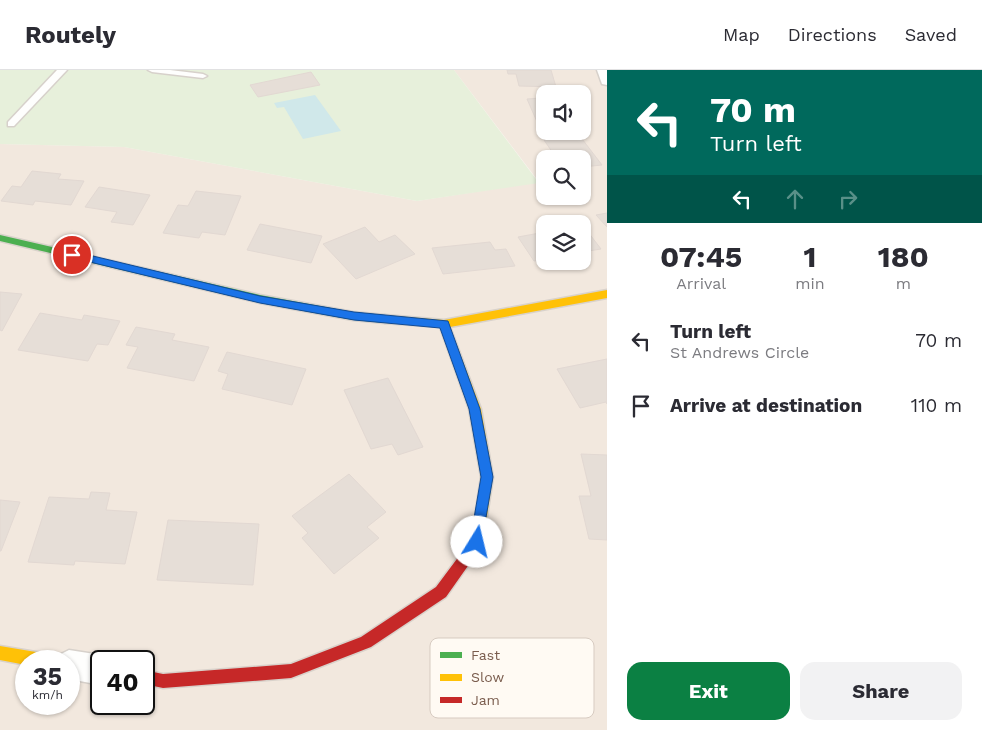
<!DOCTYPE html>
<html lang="en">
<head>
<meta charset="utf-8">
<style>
	:root { --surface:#fff; --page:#f2f2f3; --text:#2b2b33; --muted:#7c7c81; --line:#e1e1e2; --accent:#0b8043 }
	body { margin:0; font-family:"Work Sans",sans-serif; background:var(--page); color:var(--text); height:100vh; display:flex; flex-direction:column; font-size:19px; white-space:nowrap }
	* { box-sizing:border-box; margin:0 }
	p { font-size:16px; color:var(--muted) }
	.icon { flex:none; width:28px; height:28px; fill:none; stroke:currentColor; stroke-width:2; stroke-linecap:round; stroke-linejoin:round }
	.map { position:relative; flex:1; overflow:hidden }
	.panel { display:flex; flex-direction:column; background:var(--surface); width:375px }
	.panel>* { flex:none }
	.guide { background:#00695c; color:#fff; overflow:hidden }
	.buttons { position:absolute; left:536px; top:15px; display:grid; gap:10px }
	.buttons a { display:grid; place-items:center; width:55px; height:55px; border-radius:10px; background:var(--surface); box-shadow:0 1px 4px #0004; font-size:25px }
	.speed { position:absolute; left:15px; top:580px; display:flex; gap:10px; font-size:25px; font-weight:700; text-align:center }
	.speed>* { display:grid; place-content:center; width:65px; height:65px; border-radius:50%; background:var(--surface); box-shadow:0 1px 4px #0004; line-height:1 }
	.speed small { font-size:12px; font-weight:400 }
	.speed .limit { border:2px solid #111; border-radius:8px; background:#fff; color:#111 }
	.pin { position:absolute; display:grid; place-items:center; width:42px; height:42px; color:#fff; margin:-21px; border:2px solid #fff; border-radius:50%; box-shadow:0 1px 5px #0007 }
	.me { position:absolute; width:55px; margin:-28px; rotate:9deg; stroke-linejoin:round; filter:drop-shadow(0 0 4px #0008) }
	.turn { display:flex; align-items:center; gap:18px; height:105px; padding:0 20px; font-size:22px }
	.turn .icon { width:65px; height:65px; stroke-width:2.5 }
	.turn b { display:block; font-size:35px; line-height:42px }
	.lanes { display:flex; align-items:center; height:48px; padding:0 20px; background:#0003; justify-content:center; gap:25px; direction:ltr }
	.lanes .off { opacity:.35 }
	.eta { display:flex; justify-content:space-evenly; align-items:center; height:85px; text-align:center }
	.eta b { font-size:30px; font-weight:700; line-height:35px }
	.cta { display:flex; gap:10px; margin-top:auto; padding:10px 20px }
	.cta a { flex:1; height:58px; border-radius:15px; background:var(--accent); color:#fff; font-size:20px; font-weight:700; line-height:58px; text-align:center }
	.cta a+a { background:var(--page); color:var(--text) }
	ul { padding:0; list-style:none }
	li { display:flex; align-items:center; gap:15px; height:65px; padding:0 20px }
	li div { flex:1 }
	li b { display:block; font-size:19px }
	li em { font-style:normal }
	header { display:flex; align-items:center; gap:30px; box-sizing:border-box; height:70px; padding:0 25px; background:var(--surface); border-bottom:1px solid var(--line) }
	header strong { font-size:24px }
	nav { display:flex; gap:28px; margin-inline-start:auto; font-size:18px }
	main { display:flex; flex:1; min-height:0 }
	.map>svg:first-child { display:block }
</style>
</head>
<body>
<header>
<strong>Routely</strong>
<nav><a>Map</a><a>Directions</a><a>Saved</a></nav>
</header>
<main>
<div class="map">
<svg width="607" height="660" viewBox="0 0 607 660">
	<rect width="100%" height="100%" fill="#f9f5f0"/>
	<path fill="#f2e8de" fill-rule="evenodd" d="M454 0H607V660H0V74L124 77 417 131 539 112ZM545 24H582V61H545ZM545 89H582V126H545ZM545 154H582V191H545ZM26 591H69V634H26ZM101 591H144V634H101Z"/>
	<path fill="#e7f0db" d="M0 0H454L539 113 417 131 124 77 0 74Z"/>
	<path fill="#d0e8ea" d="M315 25 341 61 303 69 284 37 277 38 274 33Z"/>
	<g fill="#e6ded7" stroke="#e2d8d2">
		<path d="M507 0H551L556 17 519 16 516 4H508Z"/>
		<path d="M311 2 320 15 258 27 250 15Z"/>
		<path d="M539 24H545V54H538L527 29 541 28Z"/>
		<path d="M576 61 602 95 582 97V89H557L544 70 558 68 554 63Z"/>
		<path d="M32 101 61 104 58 109 84 111 71 135 35 131 33 135 1 131 12 116 21 117Z"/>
		<path d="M99 117 150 125 133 155 111 152 117 142 85 137Z"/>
		<path d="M196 121 241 126 225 165 202 162 199 168 163 163 178 135 188 136Z"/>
		<path d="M607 143V157L596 145Z"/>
		<path d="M260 154 322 166 311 193 247 180Z"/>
		<path d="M365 157 379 172 395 165 415 184 356 209 323 174Z"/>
		<path d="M545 162V189L534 191 518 167Z"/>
		<path d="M588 162 601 179 582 182V163Z"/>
		<path d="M490 172 495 180 506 179 515 196 443 204 432 178Z"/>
		<path d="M0 222 22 224 2 261 0 260Z"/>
		<path d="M40 243 82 250 84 245 120 251 108 275 97 274 88 291 18 280Z"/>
		<path d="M136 257 175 264 172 270 209 277 194 311 127 298 138 277 126 275Z"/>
		<path d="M227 282 306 299 292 335 222 319 228 304 218 301Z"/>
		<path d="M607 289V334L606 332 580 338 557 299Z"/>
		<path d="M388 308 423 377 398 385 392 374 371 379 344 320Z"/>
		<path d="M581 384 607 385V470L589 469 579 426H591Z"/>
		<path d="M349 404 386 442 367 457 379 468 334 504 302 468 308 463 292 446Z"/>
		<path d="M91 422 110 423 106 440 137 442 125 494 75 491 74 495 28 492 49 427 89 429Z"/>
		<path d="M0 430 20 432 1 481H0Z"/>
		<path d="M168 450 259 454 253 515 157 510Z"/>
	</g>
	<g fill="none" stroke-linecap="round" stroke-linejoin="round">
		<defs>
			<g id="lane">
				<path d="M57 0H67L14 56H8V52Z"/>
				<path d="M148 0H170L203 4 207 6 203 8 152 2Z"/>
			</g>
			<g id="street">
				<path d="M597 0H607V15L602 14Z"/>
				<path d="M69 580 101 585 111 590 112 591H101V615L69 609V591H56L59 585Z"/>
			</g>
			<path id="fast" d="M0 165 260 225 353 242 385 245 390 249 385 253 353 250 260 233 0 171Z"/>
			<g id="slow">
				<path d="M607 220V228L450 257 481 339 493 407 485 459 484 463 479 465 474 463 473 459 481 407 469 339 440 257 385 253 380 249 385 245 444 250Z"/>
				<path d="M0 576 48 584 53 586 55 591H26V595L0 590Z"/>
			</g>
			<path id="jam" d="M479 453 484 455 485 459 482 476 446 527 371 577 291 608 163 618 144 614V600L163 604 291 594 361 567 436 517 471 470 474 455Z"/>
		</defs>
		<use href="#lane" stroke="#d7d1cb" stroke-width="3"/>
		<use href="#street" stroke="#d7d1cb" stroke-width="3"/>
		<use href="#fast" stroke="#d9d2cb" stroke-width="3"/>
		<use href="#slow" stroke="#d9d2cb" stroke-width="3"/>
		<use href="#jam" stroke="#d9d2cb" stroke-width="3"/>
		<use href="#lane" fill="#fefefd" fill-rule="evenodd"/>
		<use href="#street" fill="#fefefd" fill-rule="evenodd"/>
		<use href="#fast" fill="#4caf50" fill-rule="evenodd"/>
		<use href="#slow" fill="#ffc107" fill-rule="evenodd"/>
		<use href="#jam" fill="#c62828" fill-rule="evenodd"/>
	</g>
	<path fill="#1a73e8" stroke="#114b97" d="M72 181 260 226 354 242 448 251 480 339 493 407 481 476 477 478 472 476 470 472 481 407 469 339 440 258 354 250 260 233 69 187V182Z"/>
	<rect x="430" y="568" width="164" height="80" rx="8" fill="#fffaf3" stroke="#d7cbc1" stroke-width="1"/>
	<rect x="440" y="582" width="22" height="6" fill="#4caf50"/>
	<rect x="440" y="604" width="22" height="7" fill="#ffc107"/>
	<rect x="440" y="627" width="22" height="6" fill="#c62828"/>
	<g font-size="14" fill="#7a5c4d">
		<text x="471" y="590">Fast</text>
		<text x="471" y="612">Slow</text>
		<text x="471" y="635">Jam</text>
	</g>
</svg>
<div class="buttons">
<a><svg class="icon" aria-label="sound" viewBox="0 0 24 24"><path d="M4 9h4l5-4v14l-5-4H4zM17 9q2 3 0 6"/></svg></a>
<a><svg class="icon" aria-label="search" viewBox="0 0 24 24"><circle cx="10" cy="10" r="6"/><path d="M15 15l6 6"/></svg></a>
<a><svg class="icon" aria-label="layers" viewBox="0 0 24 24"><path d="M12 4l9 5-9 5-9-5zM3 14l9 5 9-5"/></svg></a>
</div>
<div class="speed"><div>35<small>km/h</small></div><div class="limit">40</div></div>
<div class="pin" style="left:72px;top:185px;background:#d93025"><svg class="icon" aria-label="arrive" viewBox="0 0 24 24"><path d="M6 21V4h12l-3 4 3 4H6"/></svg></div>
<svg class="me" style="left:477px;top:472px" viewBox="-20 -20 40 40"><circle r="19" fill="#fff"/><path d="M0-13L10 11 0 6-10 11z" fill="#1a73e8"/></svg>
</div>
<section class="panel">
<div class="guide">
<div class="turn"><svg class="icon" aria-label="left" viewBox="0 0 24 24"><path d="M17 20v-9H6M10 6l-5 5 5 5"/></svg><div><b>70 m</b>Turn left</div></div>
<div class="lanes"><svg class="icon" aria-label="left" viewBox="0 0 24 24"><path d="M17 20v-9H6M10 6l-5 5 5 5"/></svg><svg class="icon off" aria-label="ahead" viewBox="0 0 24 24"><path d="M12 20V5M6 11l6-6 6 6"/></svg><svg class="icon off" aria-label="right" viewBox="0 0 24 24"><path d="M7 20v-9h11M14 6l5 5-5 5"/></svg></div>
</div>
<div class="eta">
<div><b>07:45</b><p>Arrival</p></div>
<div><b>1</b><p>min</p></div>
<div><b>180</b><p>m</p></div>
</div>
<ul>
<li><svg class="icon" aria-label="left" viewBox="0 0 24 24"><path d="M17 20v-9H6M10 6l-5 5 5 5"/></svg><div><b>Turn left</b><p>St Andrews Circle</p></div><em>70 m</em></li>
<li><svg class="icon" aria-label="arrive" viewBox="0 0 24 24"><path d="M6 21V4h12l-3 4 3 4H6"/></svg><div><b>Arrive at destination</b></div><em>110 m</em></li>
</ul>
<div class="cta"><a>Exit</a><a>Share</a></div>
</section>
</main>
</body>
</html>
